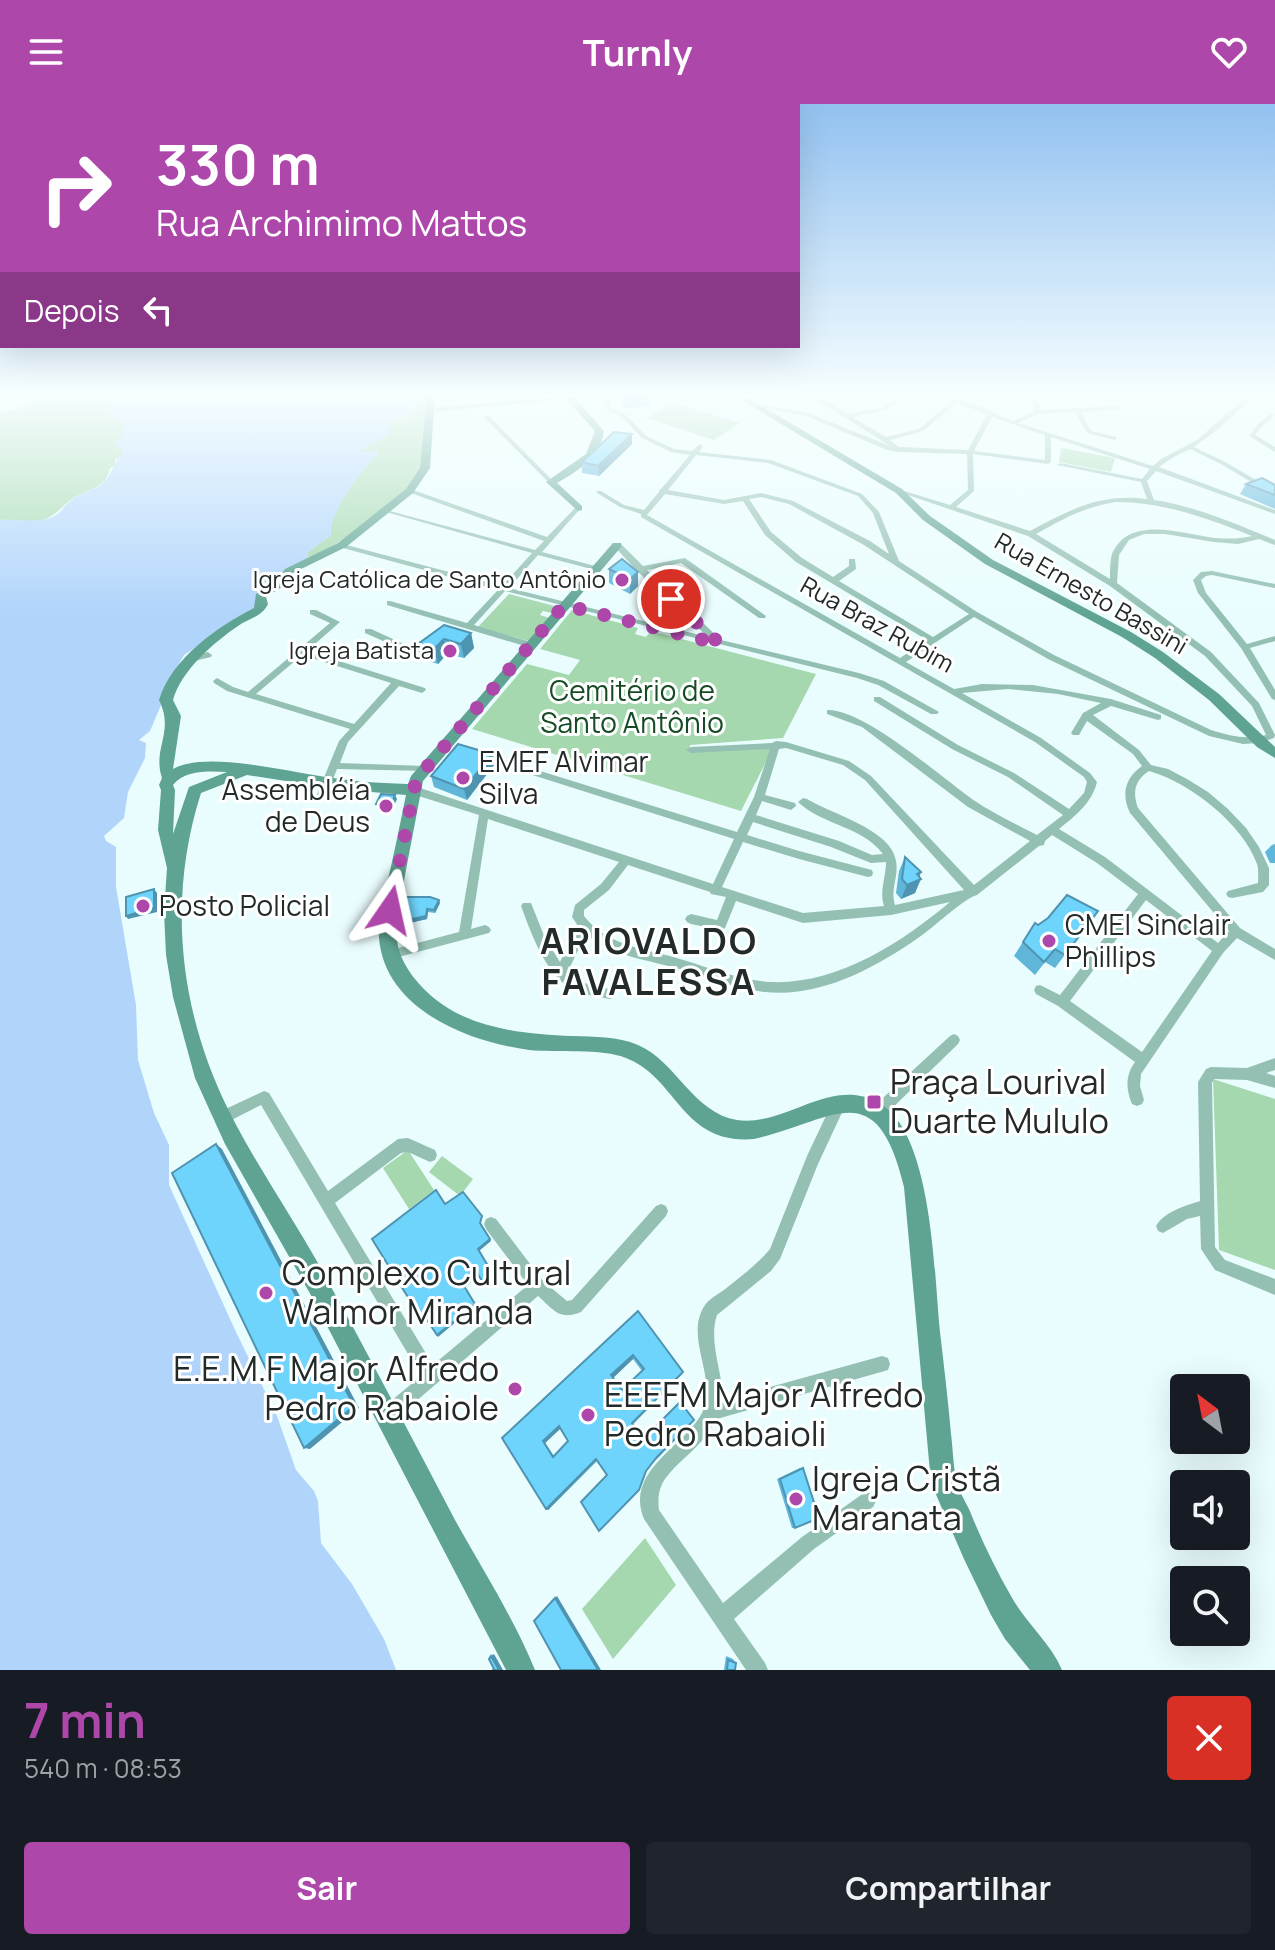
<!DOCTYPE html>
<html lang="pt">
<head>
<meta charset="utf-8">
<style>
	:root { --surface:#171b24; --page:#20242c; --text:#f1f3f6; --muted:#9ea1a6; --accent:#ae47aa }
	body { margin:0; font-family:Manrope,sans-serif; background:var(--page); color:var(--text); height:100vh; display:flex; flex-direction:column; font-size:30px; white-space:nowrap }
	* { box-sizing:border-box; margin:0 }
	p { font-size:26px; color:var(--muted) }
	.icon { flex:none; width:44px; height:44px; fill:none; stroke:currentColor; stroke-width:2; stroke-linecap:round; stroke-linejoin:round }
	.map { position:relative; height:1566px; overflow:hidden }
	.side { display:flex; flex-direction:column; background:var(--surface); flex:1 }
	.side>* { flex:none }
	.banner { position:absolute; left:0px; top:0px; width:800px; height:244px; box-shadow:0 8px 32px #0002; background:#ae47aa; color:#fff; overflow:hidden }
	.needle { width:52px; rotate:328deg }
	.fabs { position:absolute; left:1170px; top:1270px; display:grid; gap:16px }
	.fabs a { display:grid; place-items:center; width:80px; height:80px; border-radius:8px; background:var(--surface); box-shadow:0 8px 32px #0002; font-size:40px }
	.pin { position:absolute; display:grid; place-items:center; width:68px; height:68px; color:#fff; margin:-34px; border:4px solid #fff; border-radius:50%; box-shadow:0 2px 8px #0007 }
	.me { position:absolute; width:88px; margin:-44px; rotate:11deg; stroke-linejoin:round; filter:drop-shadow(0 0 6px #0008) }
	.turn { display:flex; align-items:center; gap:28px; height:168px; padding:0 24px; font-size:36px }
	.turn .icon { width:104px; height:104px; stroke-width:2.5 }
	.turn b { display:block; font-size:56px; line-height:68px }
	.then { display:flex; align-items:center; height:76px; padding:0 24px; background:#0003; gap:16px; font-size:30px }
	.round { display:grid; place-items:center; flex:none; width:84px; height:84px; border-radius:8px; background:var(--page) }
	.overview { display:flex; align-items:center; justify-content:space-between; height:136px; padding:0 24px }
	h1 { font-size:48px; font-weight:700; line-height:60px; color:var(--accent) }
	.button { display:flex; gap:16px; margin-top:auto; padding:16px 24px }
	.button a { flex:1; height:92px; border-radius:8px; background:var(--accent); color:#fff; font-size:32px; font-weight:700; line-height:92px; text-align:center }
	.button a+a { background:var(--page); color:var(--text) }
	header { display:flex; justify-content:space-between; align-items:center; height:104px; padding:0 24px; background:var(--accent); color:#fff; font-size:36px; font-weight:700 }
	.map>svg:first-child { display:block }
</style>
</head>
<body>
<header><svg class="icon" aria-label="menu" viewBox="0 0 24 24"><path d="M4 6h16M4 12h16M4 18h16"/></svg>Turnly<svg class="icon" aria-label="heart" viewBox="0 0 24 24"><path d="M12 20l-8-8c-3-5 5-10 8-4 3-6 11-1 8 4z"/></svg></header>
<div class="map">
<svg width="1275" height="1566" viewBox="0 0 1275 1566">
	<rect width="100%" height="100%" fill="#eafdfe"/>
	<g fill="#a5d8ae">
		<path d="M43 291H107L106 297 112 299 110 301 117 306 111 312 124 320 123 351 115 356V362L110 364C106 385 89 384 73 394 60 403 53 418 31 417 21 417 11 415 0 416V309L19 304Z"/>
		<path d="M417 291H427C425 315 426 343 420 367 412 395 335 442 308 455V448L331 431C326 411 362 366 376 352L359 348 361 346 386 332 390 317 407 312 410 297Z"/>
		<path d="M673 299 740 319 714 336 647 314Z"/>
		<path d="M1061 344 1115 354 1111 368 1059 358Z"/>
		<path d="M509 490 562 504 556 510 543 507 540 511 553 515 532 538 478 523Z"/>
		<path d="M572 506 638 524 635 530 646 533 651 527 816 570 783 634 690 641V647L774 642 741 707 472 625 527 560 569 571 580 556 540 545Z"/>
		<path d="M1213 975 1275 995V1166L1219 1146Z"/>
		<path d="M408 1046 434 1086 409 1105 383 1064Z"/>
		<path d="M442 1052 473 1075 460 1092 429 1068Z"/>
		<path d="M645 1434 676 1481 613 1555 582 1505Z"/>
	</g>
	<path fill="#b1d4fb" d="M107 291H417L411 297 415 301 414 307 390 317 389 331 361 346 360 348 378 347V351C363 362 327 413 331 431L308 448V455L290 464 260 501 184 551 164 587V594L150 627 139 636 146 639 145 654 128 688 124 714 104 732 106 737 116 743V783L136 901 138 956 154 1009 169 1041V1081L236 1228 277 1312 296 1366 314 1387 318 1397 321 1439 352 1480 384 1535 396 1566H0V416C18 414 45 422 60 408 65 403 69 396 77 392 87 386 96 386 104 378 113 368 114 358 123 349L116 338 124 329V320L111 312 116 306 112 307 111 298 106 297Z"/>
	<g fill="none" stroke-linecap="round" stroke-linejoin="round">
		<g fill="#94c0b3" fill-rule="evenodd">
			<path d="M611 291H618L610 298V303L626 311 646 332 674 345 692 347 700 340 703 342 699 348 771 356 862 390 879 408 899 457 977 508 1054 551 1211 626C1230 632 1247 636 1266 631L1252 602 1205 552 1110 482 1028 432 896 387 901 386 950 401 968 386 967 350 899 348 887 346 806 312 752 302 755 300 809 309 890 342 809 291H816L848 310 881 304 902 291H909L885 306 852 313 886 333 919 325 952 297 940 291C960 291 993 309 1013 317L1035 307 1033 300 1022 291C1033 291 1038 296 1041 306L1118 302 1120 303V305L1081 308 1091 327 1116 333V335L1114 336 1087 329 1075 308 1039 310 1018 319 1153 362 1161 355 1197 336 1248 291H1255L1222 322 1194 343 1225 358 1275 387V392L1221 360 1190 345 1172 354 1159 363 1275 406V410L1156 367 1147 377 1154 396C1196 402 1236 420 1275 436V441L1259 435 1238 440 1214 438 1165 430H1144L1129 436 1119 451 1117 479 1211 548 1259 599 1275 631 1274 634 1258 639 1243 640 1209 632 1048 555 974 513 906 558 954 585 982 580 1033 581 1111 595 1161 611V615L1158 616 1111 602 1093 611 1139 646 1151 661 1168 665 1187 675 1208 688 1228 705 1246 724 1259 743 1269 764V781L1263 788 1232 794 1228 793 1226 790 1228 787 1258 779C1258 773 1259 767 1257 760 1243 720 1189 678 1149 667 1135 676 1132 688 1138 704L1240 824 1275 845V856L1237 834 1223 849 1141 970 1140 982 1144 996 1142 1000 1137 1002 1132 1000C1126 985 1125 972 1135 958L1058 902 1036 890 1034 886 1036 882 1040 881 1060 891 1138 790 1097 759 1052 731 1045 737 1044 741 1039 742 977 791C963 795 933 824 918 834 875 864 820 894 765 888 737 885 710 874 683 866 650 856 613 853 586 830L568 867 580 878 613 886 615 890 613 894 609 895C597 892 582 891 571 885 544 867 532 831 521 802L523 799H531L545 834 560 858 578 822 572 813 575 801 601 780 619 758 488 715 471 825 485 821 489 823 491 826 489 829 391 855 387 853 385 850 387 847 459 828 479 711 409 689 408 686 409 683H417L713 780 734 735 476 653 474 651 479 648 737 728 754 693 770 645 691 649 686 646 691 643 772 639 776 637 786 638 849 657 871 672 974 781 1030 737 968 703 862 623 827 610V606C864 605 940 672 972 695 992 709 1016 720 1037 731L1063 711 1008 673 952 645 874 597V593H880L958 641 1014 669 1069 705 1084 689 1087 678 1084 673 1035 638 641 413V410L620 403 597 389V387H601L624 401 644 406 659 388V386L661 385 690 351 671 348 642 334 622 313 605 305 604 298ZM957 299 987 311 968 346 899 343 890 336 923 327ZM992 313 1045 331V356L974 347ZM1051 333 1150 365 1142 375 1060 359 1057 361 1141 378 1147 395C1100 389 1069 406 1030 427L956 403 974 387 973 350 1048 360 1051 358ZM696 351 768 359 858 392 873 409 889 450 870 437 793 397 761 389 724 396 668 386ZM665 390 724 400 743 397 765 431 796 458 927 536 900 554 647 411ZM761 393 789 400 864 441 969 510 933 533 839 477 856 465 855 455H849V462L833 473 802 454 771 428 749 395ZM1115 398C1164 398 1207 414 1252 432 1239 435 1228 435 1215 434 1183 430 1129 410 1112 450 1110 457 1110 467 1110 475L1036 430C1065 414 1082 404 1115 398ZM1008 585 1058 590 1101 599 1083 609 1071 629 1073 631H1079L1087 617 1133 650 1142 662C1125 674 1121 690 1130 709L1229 827 1218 839 1105 753 1059 725C1075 712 1092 699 1097 678L1090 669 1041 634 962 589ZM786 644 843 661 865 676 964 786 895 801C890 785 899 773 896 757 892 726 832 710 807 695L803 694 798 698C822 721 862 722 883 750L872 751 839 737 756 711 762 697 791 706 796 702 795 699 765 691 779 645ZM753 718 831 743 871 759 886 758C886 774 879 787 884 802L803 809 722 783 743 738 799 755 868 773 872 772 873 769 872 766 868 765 799 747 747 731ZM628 761 710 788 711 790 726 793 717 816 691 810 687 812 685 815 687 818 691 820 721 826 725 824 736 797 803 819 891 811 950 798C901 839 837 881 770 878 736 876 703 861 670 852 638 844 605 839 584 812V806L609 786ZM1146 796 1212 847 1142 948 1070 897Z"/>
			<path d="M666 291H700L697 293Z"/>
			<path d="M568 292 570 293V295L431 308 428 306 431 304Z"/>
			<path d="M1270 310 1275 311 1262 322 1255 331 1275 343V348L1249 332 1258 320Z"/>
			<path d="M485 312H489L553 377V379H549L485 314Z"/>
			<path d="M410 385 547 433 576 403H580V405L542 448 599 463V467L538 451 509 484 708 533 637 467 613 441 620 439 643 462 685 454 766 512 765 514H759L681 459 647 466 721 536 859 569 884 577 939 608 937 610H931L878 581 857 574 505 487 474 521 534 539V543H528L387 501V497H390L467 519 498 486 339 443V439L502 482 532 449 386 408V406L535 446 544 437 408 388 407 387Z"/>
			<path d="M1212 467 1275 480V484L1212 471 1206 472 1201 476 1206 489 1247 540 1275 532V537L1250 544 1275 586V596L1272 595 1241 544 1198 489 1193 476 1201 468Z"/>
			<path d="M310 506H316L340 518 307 547 425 584 426 586 422 589 399 582 348 638 340 659 425 662 430 665 428 667 337 665 325 696H317L316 693 339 637 350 625 227 587 214 579 213 577 217 574 233 583 248 588 330 519 310 510ZM302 551 391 579 354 620 256 590Z"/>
			<path d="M365 525H371L417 546 432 538 436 541 417 552 365 529Z"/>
			<path d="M208 548 212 551 211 553 190 558 186 555 187 553Z"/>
			<path d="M954 930 958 932 960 936 958 940 882 1014 877 1015 872 1014 870 1009 872 1004 950 932Z"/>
			<path d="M1275 954V966L1266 969 1275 972V984L1247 976 1214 975 1212 979 1215 1143 1225 1156 1275 1175V1191L1215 1166 1201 1145 1200 1112 1187 1115 1163 1129 1158 1127 1156 1122C1164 1108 1184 1102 1200 1097L1198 978 1206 965 1211 963 1247 964Z"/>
			<path d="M264 987 269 989 328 1087 398 1035 408 1034 435 1046 437 1051 435 1056 430 1058 408 1048 401 1049 335 1099 433 1261 528 1181 486 1125 484 1120 486 1115 491 1113 496 1115 543 1177 567 1197 572 1196 656 1102 661 1100 666 1102 668 1107 666 1112 581 1208C559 1217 554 1206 538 1192L392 1318 386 1320 380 1318 378 1312 380 1306 421 1272 261 1001 222 1021 217 1019 215 1014 217 1009Z"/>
			<path d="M839 994 844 995 846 1000 818 1060 780 1155 771 1167 717 1211C708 1238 723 1269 723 1296L882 1252 888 1254 890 1260 888 1266 717 1315C711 1324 706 1333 698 1341 686 1354 670 1365 662 1380 658 1389 658 1397 659 1406L723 1499 802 1433 861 1391 867 1388 873 1391 876 1397 873 1403 814 1445 734 1515 765 1559 768 1566H746L644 1415C624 1367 684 1343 702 1309 719 1275 683 1233 705 1201 709 1195 718 1190 724 1186 740 1173 757 1161 770 1145L807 1052 834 995Z"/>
		</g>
		<g fill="#5fa392" fill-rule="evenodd">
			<path d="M427 291H435L430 364 413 389 346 443 293 469 282 483 266 493 268 500C262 513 249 514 238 522 213 539 181 567 173 596L181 612 173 665C207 646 294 669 333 674 358 678 383 679 408 680L411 672 613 439H621V443L423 677 396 818C395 846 404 863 422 883 460 924 520 930 572 932 595 933 617 932 638 941 676 957 693 1009 737 1016 787 1023 832 970 881 1000 933 1033 934 1171 940 1228 944 1262 948 1296 951 1330 953 1345 953 1363 957 1378 959 1387 965 1397 969 1405 981 1435 995 1464 1011 1492 1025 1518 1051 1539 1062 1566H1030L1005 1535 991 1511 964 1455 931 1379 904 1083C876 967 834 1017 754 1035 681 1041 678 974 626 954 602 944 556 949 529 946 469 938 385 906 379 834 378 816 384 798 387 780 394 750 400 720 406 691L337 685 247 671 201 689C167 795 179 907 229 1007 255 1059 289 1108 318 1159 365 1244 410 1330 455 1416 482 1465 514 1514 535 1566H506L312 1193 225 1040 195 974 173 893 166 851 164 808 167 764 158 726 161 686 159 681 162 674C152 644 175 628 159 596 172 554 217 523 254 504L256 490 274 479 285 465 338 439 406 385 420 364ZM227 668 189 683 173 730 175 686 173 681C184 666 209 667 227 668Z"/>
			<path d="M563 291H572L604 327C600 354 579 366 557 379L582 402V406L578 407 546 378 586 350 595 327Z"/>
			<path d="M733 291H743L902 385 930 412 993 456 1131 528 1163 548 1219 590 1275 643V654L1257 643 1209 596 1155 554 1122 533 985 460 923 416 896 389Z"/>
		</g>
	</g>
	<g fill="#5fb6d9" fill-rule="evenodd">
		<path d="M621 291H649V303L624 304Z"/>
		<path d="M632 340 599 372 582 369V358Z"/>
		<path d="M1246 380 1275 381V405L1240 390Z"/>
		<path d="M622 455 638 482 630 490 609 479V465Z"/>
		<path d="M471 529 474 544 464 554 447 550 438 560 422 555 418 540Z"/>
		<path d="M494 661 467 696 434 683 431 672Z"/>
		<path d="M397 695 392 705 378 703 376 700Z"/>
		<path d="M1275 740V759H1270L1265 748 1272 741Z"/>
		<path d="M905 753 921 768 915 789 901 795 896 789 899 767Z"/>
		<path d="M440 799 435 809 428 808 427 815 405 820 404 817 405 812H403L401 809Z"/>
		<path d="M1098 807 1055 864 1045 858 1035 871 1014 852 1035 819 1038 821Z"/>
		<path d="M638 1207 683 1268 681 1271 633 1320 643 1335 692 1318 657 1355 607 1371 597 1357 548 1406 546 1405 502 1334ZM633 1255 642 1267 622 1286 613 1274ZM560 1325 568 1337 554 1352 545 1339Z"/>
		<path d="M800 1364 795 1424H792L777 1375Z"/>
		<path d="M726 1552 733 1555 736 1559 735 1566H724Z"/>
	</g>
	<g fill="#4e94b0">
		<path d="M632 330V340L599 372 598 362Z"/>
		<path d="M638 468V482L630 490V475Z"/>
		<path d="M471 529 474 544 464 554 461 540Z"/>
		<path d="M444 535 447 550 438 560 434 545Z"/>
		<path d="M492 650 494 661 467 696 464 685Z"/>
		<path d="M395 691 397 695 392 705 391 701Z"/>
		<path d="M921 768 917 777 921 775 915 789 901 795 907 781 917 770Z"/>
		<path d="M154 785 157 789V808L128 815 126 812Z"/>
		<path d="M439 796 440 799 435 809 434 806Z"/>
		<path d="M427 805 428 808 427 815 405 820 404 817Z"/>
		<path d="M216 1040 222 1045 359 1304 310 1345 304 1344Z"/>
		<path d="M490 1135 491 1137 479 1147 478 1145Z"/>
		<path d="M477 1169 479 1171 465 1184 464 1182Z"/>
		<path d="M475 1200 476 1201 438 1233 437 1231Z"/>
		<path d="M633 1251V1255L612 1275 611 1271Z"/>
		<path d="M683 1268 681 1271 632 1321V1319Z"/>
		<path d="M559 1322 561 1324 545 1339 555 1355 543 1337Z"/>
		<path d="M596 1355 597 1356 548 1406 546 1405Z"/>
		<path d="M557 1492 601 1566H598L555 1494Z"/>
		<path d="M494 1550 503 1566H499L491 1552Z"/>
	</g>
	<g fill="#6fd4fc" stroke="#4e94b0" stroke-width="2" fill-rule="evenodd">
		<path d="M623 291H649L650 293 624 294Z"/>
		<path d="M614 328 632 330 598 362 582 358Z"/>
		<path d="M1262 374 1275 381V391L1246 380Z"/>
		<path d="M622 455 638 468 630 475 609 465Z"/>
		<path d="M444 521 471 529 461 540 444 535 434 545 418 540Z"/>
		<path d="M458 640 492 650 464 685 431 672Z"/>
		<path d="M381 690 395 691 391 701 376 700Z"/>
		<path d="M905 753 921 768 917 770 921 775 907 781 902 775Z"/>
		<path d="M154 785V804L126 812V793Z"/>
		<path d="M1067 791 1098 807 1065 851 1055 845 1044 858 1023 838 1035 819 1038 821 1048 814Z"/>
		<path d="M404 793H430L439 796 434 806 427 805 426 812 404 817 405 809H401Z"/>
		<path d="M216 1040 354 1302 304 1344 172 1069Z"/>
		<path d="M436 1086 445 1100 463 1088 482 1112 480 1119 490 1135 478 1145 494 1172 484 1180 477 1169 464 1182 475 1200 437 1231 425 1213 422 1216 372 1135Z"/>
		<path d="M638 1207 683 1268 632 1319 643 1335 680 1298 694 1316 657 1353 646 1367 639 1386 599 1427 581 1398 607 1371 596 1355 546 1405 502 1334ZM633 1251 644 1265 622 1286 611 1271ZM559 1322 568 1337 553 1353 543 1337Z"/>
		<path d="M803 1364 819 1414 795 1424 780 1375Z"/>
		<path d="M555 1494 598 1566H561L534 1517Z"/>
		<path d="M491 1552 499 1566H493L494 1565 489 1555Z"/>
		<path d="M728 1556 736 1559 735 1566H727Z"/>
	</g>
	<linearGradient id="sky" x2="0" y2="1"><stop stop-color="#92c1f0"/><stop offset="0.57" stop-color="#f6feff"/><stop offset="1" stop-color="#f6feff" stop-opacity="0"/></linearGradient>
	<rect width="1275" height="511" fill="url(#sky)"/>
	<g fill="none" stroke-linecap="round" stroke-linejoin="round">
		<path stroke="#ae47aa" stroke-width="14" stroke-dasharray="0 25.2" d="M390 806 416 676 564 501 720 540 671 495"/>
	</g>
	<g fill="#ae47aa" stroke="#fff" stroke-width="3">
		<circle cx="622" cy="476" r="8"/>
		<circle cx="450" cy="547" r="8"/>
		<circle cx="463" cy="674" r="8"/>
		<circle cx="386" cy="702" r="8"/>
		<circle cx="143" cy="802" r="8"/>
		<circle cx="1049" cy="837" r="8"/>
		<rect x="866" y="990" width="16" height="16" rx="4"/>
		<circle cx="266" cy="1189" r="8"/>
		<circle cx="515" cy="1285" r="8"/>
		<circle cx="588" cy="1311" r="8"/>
		<circle cx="796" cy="1395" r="8"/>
	</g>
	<g text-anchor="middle" stroke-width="6" stroke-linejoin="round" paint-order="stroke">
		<g font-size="24" fill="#232a2a" stroke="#fff" text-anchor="end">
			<text x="606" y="484">Igreja Católica de Santo Antônio</text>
			<text x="434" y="555">Igreja Batista</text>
		</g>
		<g font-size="24" fill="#232a2a" stroke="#fff">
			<text transform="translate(1091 490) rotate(30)" y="8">Rua Ernesto Bassini</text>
			<text transform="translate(877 521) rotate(29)" y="8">Rua Braz Rubim</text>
		</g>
		<g font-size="28" fill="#164b26" stroke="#fff">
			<text x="632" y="597">Cemitério de<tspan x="632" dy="32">Santo Antônio</tspan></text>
		</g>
		<g font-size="28" fill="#232a2a" stroke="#fff" text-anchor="start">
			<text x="479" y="668">EMEF Alvimar<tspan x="479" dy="32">Silva</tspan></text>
			<text x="370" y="696" text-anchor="end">Assembléia<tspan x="370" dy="32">de Deus</tspan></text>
			<text x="159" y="812">Posto Policial</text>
			<text x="1065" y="831">CMEI Sinclair<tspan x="1065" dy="32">Phillips</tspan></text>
		</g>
		<g font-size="34" fill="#232a2a" stroke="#fff" text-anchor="start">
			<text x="890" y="990">Praça Lourival<tspan x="890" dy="39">Duarte Mululo</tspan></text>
			<text x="282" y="1181">Complexo Cultural<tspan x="282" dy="39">Walmor Miranda</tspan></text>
			<text x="499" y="1277" text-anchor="end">E.E.M.F Major Alfredo<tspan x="499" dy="39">Pedro Rabaiole</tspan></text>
			<text x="604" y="1303">EEEFM Major Alfredo<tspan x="604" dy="39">Pedro Rabaioli</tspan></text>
			<text x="812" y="1387">Igreja Cristã<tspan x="812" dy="39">Maranata</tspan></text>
		</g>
		<g font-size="36" font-weight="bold" letter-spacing="2" fill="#232a2a" stroke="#fff">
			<text x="649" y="850">ARIOVALDO<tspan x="649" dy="41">FAVALESSA</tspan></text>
		</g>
	</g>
</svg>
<div class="fabs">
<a><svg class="needle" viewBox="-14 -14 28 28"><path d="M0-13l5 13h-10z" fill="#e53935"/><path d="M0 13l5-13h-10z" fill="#9ea1a6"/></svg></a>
<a><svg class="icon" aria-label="sound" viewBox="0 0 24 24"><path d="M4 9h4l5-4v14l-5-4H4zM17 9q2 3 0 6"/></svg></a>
<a><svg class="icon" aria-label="search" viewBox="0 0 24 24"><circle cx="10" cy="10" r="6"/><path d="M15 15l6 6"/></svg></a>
</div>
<div class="pin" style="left:671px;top:495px;background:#d93025"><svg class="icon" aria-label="arrive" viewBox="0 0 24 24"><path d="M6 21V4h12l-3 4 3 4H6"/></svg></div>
<svg class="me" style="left:390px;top:806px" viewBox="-20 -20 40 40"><path d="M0-17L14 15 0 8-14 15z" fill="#ae47aa" stroke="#fff" stroke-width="4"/></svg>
<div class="banner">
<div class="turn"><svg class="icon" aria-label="right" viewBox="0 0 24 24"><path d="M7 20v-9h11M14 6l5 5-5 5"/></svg><div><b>330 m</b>Rua Archimimo Mattos</div></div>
<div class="then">Depois<svg class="icon" aria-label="left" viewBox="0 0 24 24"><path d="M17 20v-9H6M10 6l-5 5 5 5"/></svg></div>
</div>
</div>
<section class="side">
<div class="overview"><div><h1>7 min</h1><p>540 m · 08:53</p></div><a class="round" style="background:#d93025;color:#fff"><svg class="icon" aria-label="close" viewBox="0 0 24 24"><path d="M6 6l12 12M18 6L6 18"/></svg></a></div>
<div class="button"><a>Sair</a><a>Compartilhar</a></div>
</section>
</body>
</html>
